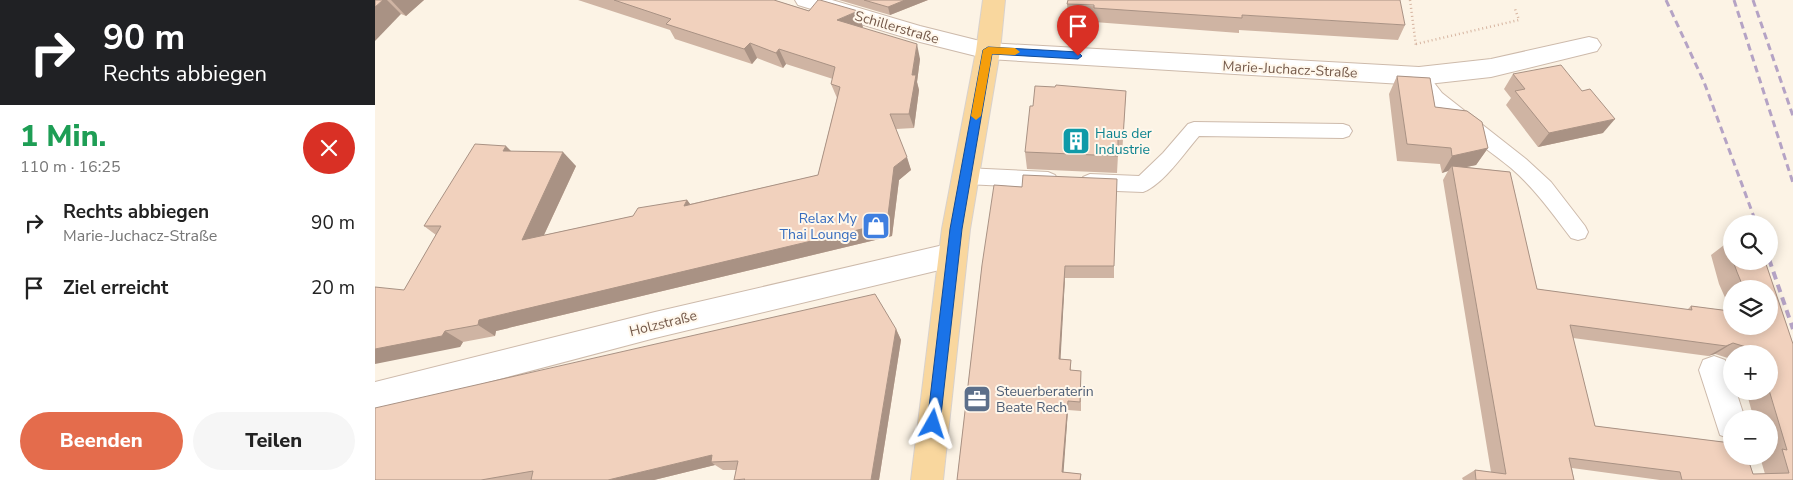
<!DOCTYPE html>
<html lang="de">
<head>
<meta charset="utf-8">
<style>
	:root { --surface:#fff; --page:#f6f6f6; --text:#222; --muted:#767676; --accent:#e46c4c }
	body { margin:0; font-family:"Nunito Sans",sans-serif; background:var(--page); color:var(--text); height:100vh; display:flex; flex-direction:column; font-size:19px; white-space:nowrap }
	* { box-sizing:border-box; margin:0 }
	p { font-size:16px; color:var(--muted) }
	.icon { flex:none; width:28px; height:28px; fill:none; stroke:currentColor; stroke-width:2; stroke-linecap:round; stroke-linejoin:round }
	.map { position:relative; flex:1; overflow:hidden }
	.sheet { display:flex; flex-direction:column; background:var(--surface); width:375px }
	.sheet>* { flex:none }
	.hud { background:#202124; color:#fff; overflow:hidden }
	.buttons { position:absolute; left:1348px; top:215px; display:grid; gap:10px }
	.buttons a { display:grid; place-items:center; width:55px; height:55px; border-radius:50%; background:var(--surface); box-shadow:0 2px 12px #0003; font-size:25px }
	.pin { position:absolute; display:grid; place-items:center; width:42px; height:42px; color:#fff; margin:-51px -21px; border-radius:50% 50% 50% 0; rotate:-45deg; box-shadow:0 0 5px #0007 }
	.pin .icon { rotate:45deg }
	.me { position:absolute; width:55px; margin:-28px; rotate:6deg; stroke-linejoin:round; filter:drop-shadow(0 0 4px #0008) }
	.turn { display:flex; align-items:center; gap:18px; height:105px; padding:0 20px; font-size:22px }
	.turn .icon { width:65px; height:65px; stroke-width:2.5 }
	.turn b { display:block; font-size:35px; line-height:42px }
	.round { display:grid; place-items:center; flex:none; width:52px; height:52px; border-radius:26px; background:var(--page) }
	.headline { display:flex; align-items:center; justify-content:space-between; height:85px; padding:0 20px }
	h1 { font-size:30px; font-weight:800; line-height:38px; color:#1e9e55 }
	.primary-button { display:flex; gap:10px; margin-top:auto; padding:10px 20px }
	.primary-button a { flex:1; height:58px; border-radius:30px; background:var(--accent); color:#fff; font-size:20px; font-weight:800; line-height:58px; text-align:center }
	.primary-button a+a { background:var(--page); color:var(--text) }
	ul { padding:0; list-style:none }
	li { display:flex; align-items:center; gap:15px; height:65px; padding:0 20px }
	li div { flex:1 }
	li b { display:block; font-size:19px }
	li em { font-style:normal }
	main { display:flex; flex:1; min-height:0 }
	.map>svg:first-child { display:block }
</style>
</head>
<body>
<main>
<section class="sheet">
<div class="hud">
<div class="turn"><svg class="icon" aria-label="right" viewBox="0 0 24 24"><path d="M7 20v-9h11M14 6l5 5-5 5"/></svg><div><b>90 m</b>Rechts abbiegen</div></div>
</div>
<div class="headline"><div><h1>1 Min.</h1><p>110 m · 16:25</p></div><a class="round" style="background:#d93025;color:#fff"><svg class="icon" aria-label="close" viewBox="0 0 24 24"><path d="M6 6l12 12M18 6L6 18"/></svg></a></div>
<ul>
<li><svg class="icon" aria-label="right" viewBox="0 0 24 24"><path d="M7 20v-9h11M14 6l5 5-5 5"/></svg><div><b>Rechts abbiegen</b><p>Marie-Juchacz-Straße</p></div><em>90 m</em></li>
<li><svg class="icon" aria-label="arrive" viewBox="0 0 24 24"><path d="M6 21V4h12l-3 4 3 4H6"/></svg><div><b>Ziel erreicht</b></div><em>20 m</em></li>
</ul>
<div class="primary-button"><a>Beenden</a><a>Teilen</a></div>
</section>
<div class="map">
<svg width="1418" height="480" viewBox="0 0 1418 480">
	<rect width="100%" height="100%" fill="#fcf3e5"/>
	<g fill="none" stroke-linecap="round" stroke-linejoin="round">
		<defs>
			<g id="service">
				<path d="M1044 70 1050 71 1067 93 1151 159 1176 182 1210 226 1213 232 1210 238 1203 240 1196 238C1177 213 1160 189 1136 168 1103 141 1057 114 1035 76L1038 71Z"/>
				<path d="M819 122 968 124 974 126 977 131 974 136 968 138 824 136C810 152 788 185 768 192L715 190 708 187 705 182 708 177 715 174 764 176 788 153 813 124Z"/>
				<path d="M590 168 673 172 680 175 683 180 680 185 673 188 590 184 583 181 581 176 583 171Z"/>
			</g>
			<g id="minor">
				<path d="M420 0H457L545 26 613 43 1044 67 1116 59 1214 37 1222 39 1226 45 1222 51 1214 53 1116 77 1044 85 613 59 545 42 423 5Z"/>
				<path d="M577 243 587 247 591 255 587 263 577 267 280 338 0 412V382L280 312Z"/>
				<path d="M1339 356 1350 360 1356 376V391H1361L1370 419H1356V439L1345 435 1324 370 1328 360Z"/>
			</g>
			<path id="primary" d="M608 0H630L625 51 595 229 568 480H536L567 229 601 51Z"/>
		</defs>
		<use href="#service" stroke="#cdbaab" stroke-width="2"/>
		<use href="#minor" stroke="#cdbaab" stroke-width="2"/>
		<use href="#primary" stroke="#d8d1cc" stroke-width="2"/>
		<g stroke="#d6b4a0" stroke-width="2.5" stroke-dasharray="1 3" stroke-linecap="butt">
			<path d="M1035 0 1041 46"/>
			<path d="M1041 44 1144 20 1140 9"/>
		</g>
		<use href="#service" fill="#fff" fill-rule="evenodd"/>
		<use href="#minor" fill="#fff" fill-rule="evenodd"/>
		<use href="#primary" fill="#f9d79e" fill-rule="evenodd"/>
		<g stroke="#b5a3c5" stroke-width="3" stroke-dasharray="7 4.5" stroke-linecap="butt">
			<path d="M1291 0 1329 82 1379 217"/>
			<path d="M1359 0 1418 183"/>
			<path d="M1378 0 1418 116"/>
		</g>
		<g stroke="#b5a3c5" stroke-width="4" stroke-dasharray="8 5.5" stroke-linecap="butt">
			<path d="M1378 216 1381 224"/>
			<path d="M1394 259 1418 329"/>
		</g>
	</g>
	<g fill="#cfb4a3" fill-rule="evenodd">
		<path d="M0 0H49L31 16 26 14Z"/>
		<path d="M203 0H399L488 27H486L545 59 542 82 544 90 539 128 521 129 536 170 524 180 517 236 121 331 120 336 88 342 85 347 29 290 61 235 49 226 136 152 201 166 169 235 258 216 312 200 315 204 443 175 462 98 456 84 458 79 411 64 408 68 382 58 377 64 300 39 295 30Z"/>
		<path d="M464 0H553L515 15Z"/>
		<path d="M692 4 1030 25 1023 40 864 30V33L719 22V20L693 18Z"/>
		<path d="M1138 74 1207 91 1228 133 1163 147 1131 105 1136 98 1129 89Z"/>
		<path d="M1022 76 1055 78 1060 107 1092 111 1107 122 1113 148 1101 165 1091 167 1135 172 1162 289 1312 310 1316 306 1347 310 1356 311 1344 284 1336 255 1353 242H1356V261H1390L1418 344V480H1285L1197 468 1199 480H1088L1087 478 1100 470 1116 472 1068 180 1073 171 1067 173 1065 164 1022 161 1014 94ZM1356 289H1394V326H1356ZM1198 338 1333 356 1340 354 1356 359V354H1394V391H1371L1379 419H1394V456H1388L1385 457 1390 474H1378L1372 456H1356V443L1220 426Z"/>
		<path d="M751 91 747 155H743L742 173 652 169 650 152Z"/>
		<path d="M607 265 739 266V278H690L685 359 696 360V370L706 371V411L693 410 688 472 706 474V480H582Z"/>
		<path d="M521 329 526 340 504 480H359L361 470H348L340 465 279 480H0Z"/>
	</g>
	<g fill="#a99284">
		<path d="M8 0H12L26 14 0 41V7Z"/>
		<path d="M16 0H49L31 16Z"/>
		<path d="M530 0H553L515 15 513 7Z"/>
		<path d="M483 11 488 27 467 35 462 20Z"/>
		<path d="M375 43 382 58 377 64 369 49Z"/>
		<path d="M542 44 545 59 542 82 544 90 539 128 534 114 537 75Z"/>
		<path d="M404 49 411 64 408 68 401 53Z"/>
		<path d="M1240 119 1228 133 1163 147 1174 133Z"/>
		<path d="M131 146 145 160 128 151Z"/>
		<path d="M1113 148 1101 165 1078 170 1077 166 1073 171 1067 173 1077 156Z"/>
		<path d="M188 152 201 166 161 252 147 240Z"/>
		<path d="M532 157 536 170 524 180 517 236 121 331 120 336 103 325 104 320 519 167Z"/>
		<path d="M312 200 322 213 309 206Z"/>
		<path d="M690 266V278L685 369 684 359Z"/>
		<path d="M521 329 526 340 504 480H496Z"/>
		<path d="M70 331 88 342 85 347 0 364V349Z"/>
		<path d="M1358 343 1340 354 1333 356 1351 346Z"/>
		<path d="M693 401V410L688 480 687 472Z"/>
		<path d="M337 455 336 462 340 465 279 480H233Z"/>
	</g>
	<g fill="#f1d1bd" stroke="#a99284" fill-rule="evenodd">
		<path d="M0 0H8L0 7Z"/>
		<path d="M239 0H399L434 11 443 0H445L483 11 462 20 542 44 537 75H541L534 114H515L532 157 519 167 512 223 104 320 103 325 70 331 67 336 0 349V287L29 290 66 226H49L100 144 131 146 128 151 188 152 147 240 258 216 263 208 312 200 309 206 443 175 465 87 456 84 460 67 404 49 401 53 375 43 369 49 291 24 296 19Z"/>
		<path d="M489 0H530L513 7Z"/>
		<path d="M693 0H1025L1030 25 867 15V18L719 8V5L692 4Z"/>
		<path d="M1186 65 1207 91 1215 89 1240 119 1174 133 1140 91 1150 89 1138 74Z"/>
		<path d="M1022 76 1055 78 1060 107 1092 111 1107 122 1113 148 1077 156 1076 148 1032 144Z"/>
		<path d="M681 85 751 91 748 138H743V156L650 152 655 106H658L660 86 680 87Z"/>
		<path d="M1077 166 1135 172 1162 289 1317 310 1316 306 1347 310 1356 311V326H1394V289H1369L1362 272 1358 261H1390L1418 344V480H1307L1305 472 1194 458 1199 480H1101L1100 470 1131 474ZM1195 325 1351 346 1358 343 1381 350 1382 354H1394V390L1412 450 1407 449 1414 473 1378 474 1372 456H1356V443L1220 426Z"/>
		<path d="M648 175 742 179 739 266H690L684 359 696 360 695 370 706 371 705 402 693 401 687 472 706 474 705 480H582L607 265 619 185 647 187Z"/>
		<path d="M1353 242H1356V254Z"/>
		<path d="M500 294 521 329 496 480H369L370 479 359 480 363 461 336 462 337 455 233 480H156L158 471 106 480H0V408Z"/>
	</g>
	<path fill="#1a73e8" stroke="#114b97" d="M613 47 703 52 707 56 703 59 617 54 587 229 565 424 563 428 558 430 554 428 552 424 575 229 608 50Z"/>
	<path fill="#f59e0b" d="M613 47 640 48 645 52 640 55 617 54 606 116 601 120 596 116 608 50Z"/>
	<defs>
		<symbol id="building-square" viewBox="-11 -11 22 22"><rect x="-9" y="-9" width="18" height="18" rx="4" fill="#0f9aa8" stroke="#fff7eb"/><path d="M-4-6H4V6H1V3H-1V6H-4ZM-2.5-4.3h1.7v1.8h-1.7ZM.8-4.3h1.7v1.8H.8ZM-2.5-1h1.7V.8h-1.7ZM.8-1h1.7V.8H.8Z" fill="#fff"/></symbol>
		<symbol id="shop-square" viewBox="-11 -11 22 22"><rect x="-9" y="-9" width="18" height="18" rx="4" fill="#3f7fe0" stroke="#fff7eb"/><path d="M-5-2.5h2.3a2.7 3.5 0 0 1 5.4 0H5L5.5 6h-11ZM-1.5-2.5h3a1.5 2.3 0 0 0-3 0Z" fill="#fff"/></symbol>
		<symbol id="office-square" viewBox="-11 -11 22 22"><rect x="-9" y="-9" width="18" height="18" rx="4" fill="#5c6f8a" stroke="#fff7eb"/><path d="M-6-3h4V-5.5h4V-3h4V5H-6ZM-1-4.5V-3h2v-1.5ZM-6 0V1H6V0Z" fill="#fff"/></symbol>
	</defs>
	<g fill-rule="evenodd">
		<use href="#building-square" x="685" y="125" width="32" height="32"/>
		<use href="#shop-square" x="485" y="210" width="32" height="32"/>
		<use href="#office-square" x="586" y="383" width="32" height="32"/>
	</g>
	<g text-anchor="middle" stroke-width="4" stroke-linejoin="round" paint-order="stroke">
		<g font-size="14" fill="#74594a" stroke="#fff7eb">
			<text transform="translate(522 27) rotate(16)" y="5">Schillerstraße</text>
			<text transform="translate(915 69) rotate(3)" y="5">Marie-Juchacz-Straße</text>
			<text transform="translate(288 323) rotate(-14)" y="5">Holzstraße</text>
		</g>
		<g font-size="14" fill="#0d838f" stroke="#fff7eb" text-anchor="start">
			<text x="720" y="138">Haus der<tspan x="720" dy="16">Industrie</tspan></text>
		</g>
		<g font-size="14" fill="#366cbe" stroke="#fff7eb" text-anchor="end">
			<text x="482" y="223">Relax My<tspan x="482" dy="16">Thai Lounge</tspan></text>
		</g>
		<g font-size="14" fill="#4e5e75" stroke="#fff7eb" text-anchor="start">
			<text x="621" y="396">Steuerberaterin<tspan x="621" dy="16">Beate Rech</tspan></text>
		</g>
	</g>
</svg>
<div class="buttons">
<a><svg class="icon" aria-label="search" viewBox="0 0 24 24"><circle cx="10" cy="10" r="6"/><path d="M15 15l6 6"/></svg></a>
<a><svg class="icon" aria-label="layers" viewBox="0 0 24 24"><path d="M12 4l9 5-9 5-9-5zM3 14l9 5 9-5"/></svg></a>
<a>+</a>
<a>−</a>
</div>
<div class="pin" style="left:703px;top:56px;background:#d93025"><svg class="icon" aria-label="arrive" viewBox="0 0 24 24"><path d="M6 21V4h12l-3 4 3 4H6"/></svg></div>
<svg class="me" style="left:558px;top:424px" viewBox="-20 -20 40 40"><path d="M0-17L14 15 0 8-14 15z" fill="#1a73e8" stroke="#fff" stroke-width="4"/></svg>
</div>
</main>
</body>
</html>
